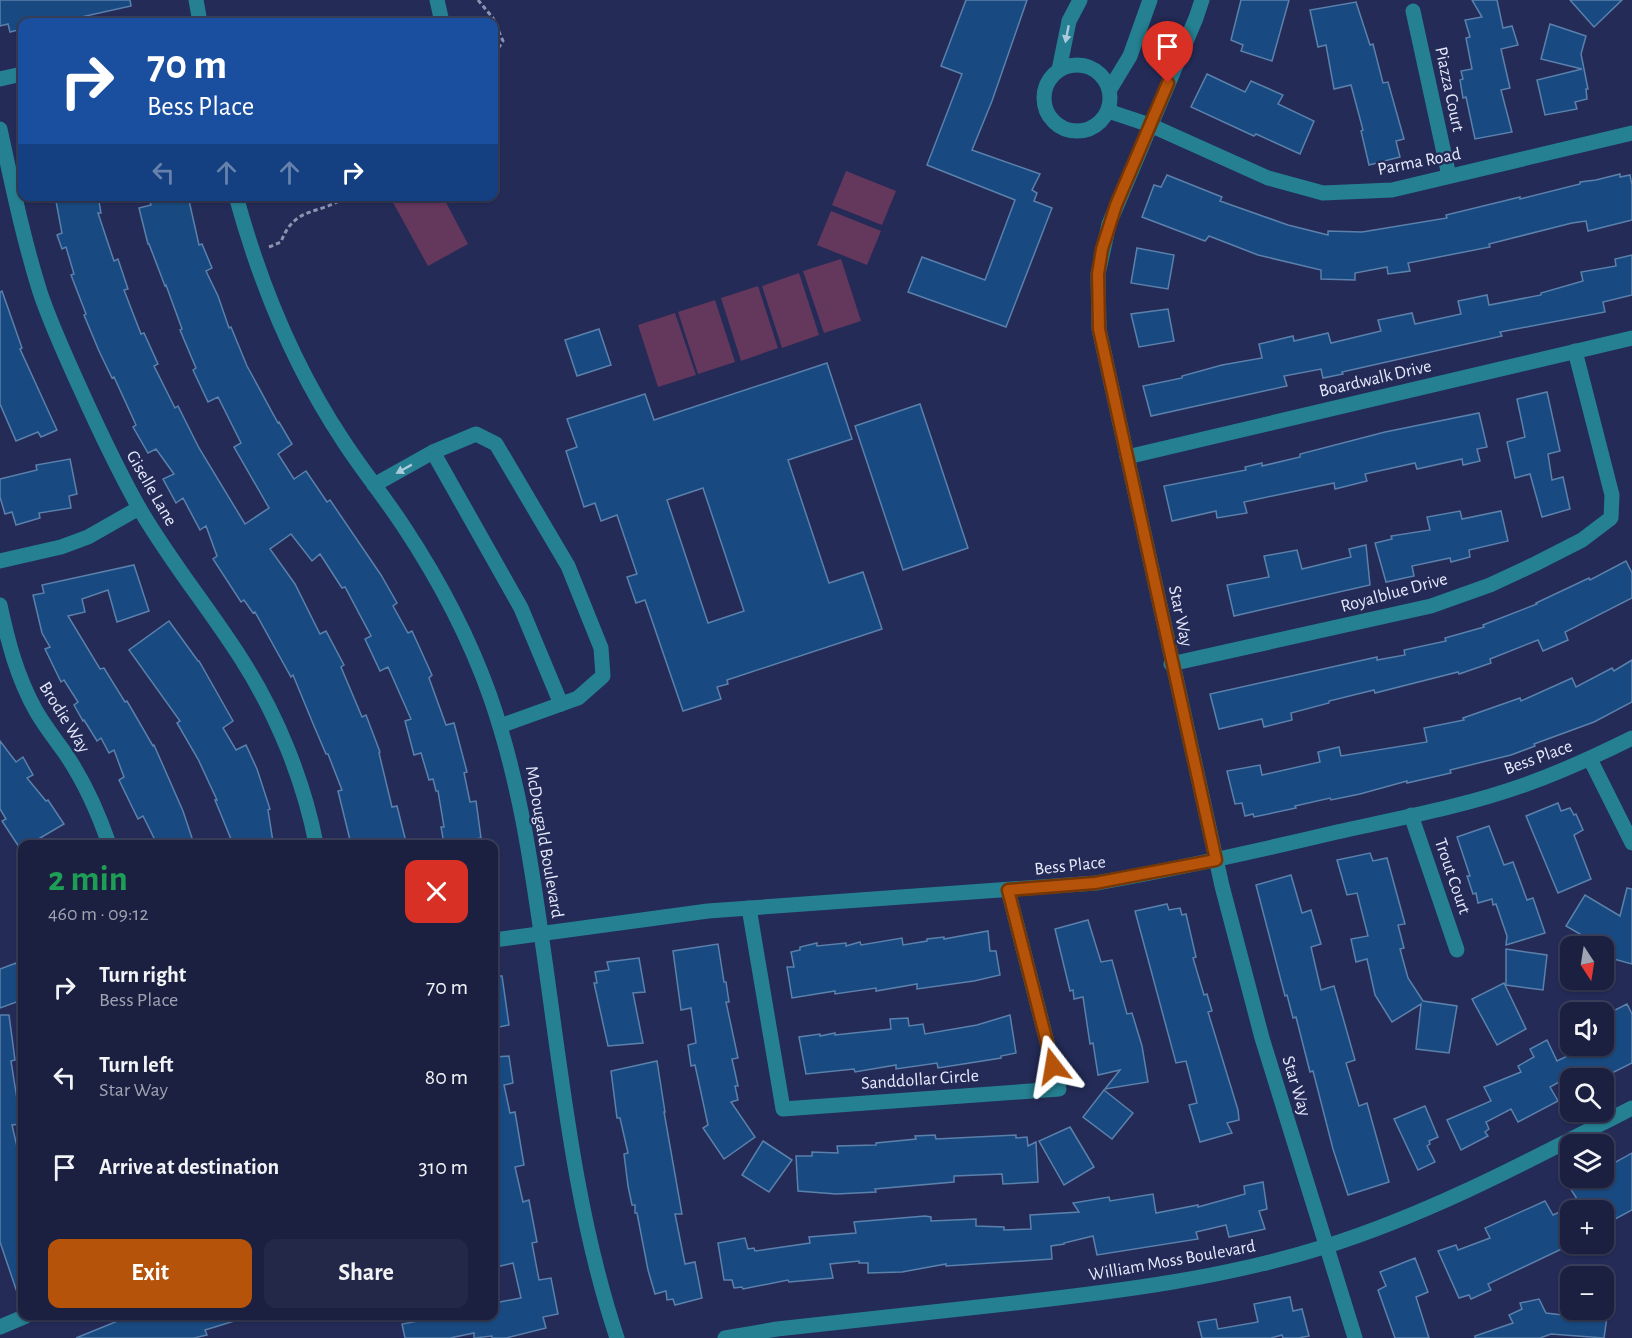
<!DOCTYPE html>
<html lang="en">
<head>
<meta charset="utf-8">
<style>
	:root { --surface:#1b2041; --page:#242848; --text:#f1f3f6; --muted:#a0a3b1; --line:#393e5a; --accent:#b45309 }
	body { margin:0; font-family:"Alegreya Sans",sans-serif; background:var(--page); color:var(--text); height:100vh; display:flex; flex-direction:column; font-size:22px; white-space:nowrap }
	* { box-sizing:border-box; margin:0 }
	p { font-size:20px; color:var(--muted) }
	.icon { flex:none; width:33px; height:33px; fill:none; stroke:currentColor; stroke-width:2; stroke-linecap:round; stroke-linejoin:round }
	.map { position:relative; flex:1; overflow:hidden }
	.panel { position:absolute; left:18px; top:840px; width:480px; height:480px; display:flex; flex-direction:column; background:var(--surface); border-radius:12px; box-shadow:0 2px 4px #0004,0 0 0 2px var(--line) }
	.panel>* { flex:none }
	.top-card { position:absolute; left:18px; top:18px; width:480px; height:183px; border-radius:12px; box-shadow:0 2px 4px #0004,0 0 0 2px var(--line); background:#1a4fa0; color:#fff; overflow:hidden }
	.needle { width:39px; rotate:168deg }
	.buttons { position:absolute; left:1560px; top:936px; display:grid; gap:12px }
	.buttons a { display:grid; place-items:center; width:54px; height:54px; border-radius:12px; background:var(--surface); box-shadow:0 2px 4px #0004,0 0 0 2px var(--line); font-size:30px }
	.pin { position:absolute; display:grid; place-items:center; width:51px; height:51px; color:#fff; margin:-62px -26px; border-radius:50% 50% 50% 0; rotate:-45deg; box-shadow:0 0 6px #0007 }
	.pin .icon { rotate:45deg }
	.me { position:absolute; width:66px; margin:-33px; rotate:346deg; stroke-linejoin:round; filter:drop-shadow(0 0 4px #0008) }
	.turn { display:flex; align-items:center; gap:21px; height:126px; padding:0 30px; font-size:27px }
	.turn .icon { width:78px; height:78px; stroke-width:2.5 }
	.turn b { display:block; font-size:42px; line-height:51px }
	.lanes { display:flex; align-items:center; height:57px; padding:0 30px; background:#0003; justify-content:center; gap:30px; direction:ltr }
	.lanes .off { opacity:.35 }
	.round { display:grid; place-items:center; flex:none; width:63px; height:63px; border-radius:12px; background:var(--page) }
	.summary { display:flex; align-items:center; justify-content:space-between; height:102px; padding:0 30px }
	h1 { font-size:36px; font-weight:700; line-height:45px; color:#1e9e55 }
	.primary-button { display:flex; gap:12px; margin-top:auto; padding:12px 30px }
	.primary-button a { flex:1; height:69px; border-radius:12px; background:var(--accent); color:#fff; font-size:24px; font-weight:700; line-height:69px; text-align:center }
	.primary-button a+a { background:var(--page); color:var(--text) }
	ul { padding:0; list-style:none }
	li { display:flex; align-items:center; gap:18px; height:90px; padding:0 30px }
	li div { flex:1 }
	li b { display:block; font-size:22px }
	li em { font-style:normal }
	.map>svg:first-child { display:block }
</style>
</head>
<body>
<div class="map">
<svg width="1632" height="1338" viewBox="0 0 1632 1338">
	<rect width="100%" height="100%" fill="#242b57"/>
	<g fill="#64375c">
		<path d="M846 171 896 191 882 225 832 205Z"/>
		<path d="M390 197H443L468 244 428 266Z"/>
		<path d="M831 211 881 231 867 265 817 245Z"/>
		<path d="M841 259 861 321 824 333 803 271Z"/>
		<path d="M799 273 819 335 782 348 762 286Z"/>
		<path d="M758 286 778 348 741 361 721 298Z"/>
		<path d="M715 300 735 362 698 374 678 312Z"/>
		<path d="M675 313 696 375 658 387 638 325Z"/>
	</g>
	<g fill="#184a81" stroke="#5b80ac" stroke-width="1.5" fill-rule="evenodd">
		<path d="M0 0H130L131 6 59 22H22V29L10 32 8 24 0 26Z"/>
		<path d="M966 0H1027L992 101 972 150 1040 174 1032 190 1037 193 1034 201 1052 208 1006 327 908 292 922 257 985 280 1015 200 927 165 962 74 941 66Z"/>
		<path d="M1241 0H1289L1272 61 1241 51 1243 45 1231 40Z"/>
		<path d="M1472 0H1497L1503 28 1512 26 1518 45 1501 49 1510 88 1501 90 1512 132 1475 139 1466 97 1463 98 1460 80 1463 79 1461 71 1472 69 1466 38 1470 37 1465 20 1482 17Z"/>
		<path d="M1570 0H1622L1594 27Z"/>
		<path d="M1356 2 1370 45 1373 44 1383 83 1388 82 1404 139 1396 141 1400 157 1369 165 1361 131 1363 130 1351 85 1334 89 1326 45 1318 47 1310 10Z"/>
		<path d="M1550 24 1586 36 1581 54 1588 89H1586L1587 99 1575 102 1577 109 1545 115 1537 80 1582 69 1541 59Z"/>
		<path d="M1207 74 1245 92 1251 81 1283 95 1278 104 1314 121 1300 154 1256 134 1254 136 1191 107Z"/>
		<path d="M1620 174V177L1630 175 1632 185V220L1588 231 1586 221 1572 223 1489 244 1490 247 1408 263 1410 271 1388 274 1387 267 1355 273V280L1321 279V270L1258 255 1209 236 1205 241 1142 217 1154 185 1161 187 1167 175 1222 197 1220 201 1288 225 1328 235V231L1362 232 1447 218 1446 215 1520 197V199L1580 184V182L1596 180Z"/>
		<path d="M55 196H98L101 213H98L114 261 118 259 128 289 124 290 141 334 144 333 158 364 154 366 175 408 178 406 199 448 245 524 269 508 234 447 241 443 218 397 208 402 193 370 196 368 180 330 182 329 166 285 165 286 149 244H148L139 208 151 205 148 196H188L199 245 202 244 212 268 206 271 218 296 229 328 231 327 247 366 278 423 279 422 292 444 278 454 294 479 306 471 327 502 330 500 381 575 397 603 393 606 408 633 412 631 432 675 429 678 446 725 454 723 467 772 464 773 470 802 476 801 481 838 444 844 441 827H444L438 791H436L433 779 429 780 421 753 414 755 405 721 411 719 388 667 380 671 365 639 371 636 345 587 342 588 320 554 312 561 291 534 270 549 295 584 320 634 326 631 344 665 341 667 362 717 366 715 380 752 379 753 392 807 397 806 406 842 395 844H351L338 791 342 790 328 754H326L314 726 293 675 291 677 255 612 253 613 244 600 241 602 213 559 217 556 206 526 200 530 183 498 176 503 163 479 174 474 156 449 148 453 133 427 136 425 114 377 112 378 99 351 84 315 86 314 71 275 74 274 66 247 62 249 57 235 62 233Z"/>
		<path d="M1137 248 1174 255 1168 289 1131 283Z"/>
		<path d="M1632 255V295L1603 302 1605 312 1500 332 1502 336 1342 372 1343 374 1323 378 1321 369 1284 376 1287 386 1151 416 1143 386 1182 378V376L1222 365 1262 358 1259 344 1293 336 1294 341 1328 333 1331 343 1381 331 1378 320 1412 313 1415 324 1461 314 1458 301 1487 295 1489 305 1541 295V293L1583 281 1581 272 1616 266 1615 259Z"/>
		<path d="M2 291 22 348 20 349 57 430 41 437 38 432 16 441 0 404V292Z"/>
		<path d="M1168 309 1174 341 1139 347 1131 314Z"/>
		<path d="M599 329 611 365 577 376 565 340Z"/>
		<path d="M827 363 852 439 788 460 829 583 863 572 882 629 727 680 728 684 717 687 721 699 683 711 645 600 636 603 627 577 637 574 617 515 601 521 595 503 584 507 566 451 577 447 567 419 645 394 654 420ZM703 488 744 611 708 623 667 500Z"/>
		<path d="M1547 392 1560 451 1548 454 1552 480 1563 477 1570 509 1542 517 1530 474 1515 478 1507 442 1525 437 1517 399Z"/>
		<path d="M920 404 968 548 903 570 855 426Z"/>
		<path d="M1479 413 1487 447 1477 449 1480 461 1463 465 1462 459 1417 469 1415 463 1365 474 1367 481 1335 489 1334 483 1244 502 1247 513 1217 518 1216 511 1172 521 1164 486 1246 470 1245 467 1262 463V466L1300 457V454L1385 432Z"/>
		<path d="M70 459 77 494 69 496 71 508 39 513 40 518 16 525 12 512 5 514 0 497V479L37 470 36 465Z"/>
		<path d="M1460 511 1462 519 1501 511 1508 541 1469 550 1470 557 1451 562 1450 558 1412 566 1414 576 1386 582 1375 543 1392 539 1391 536 1430 530 1427 517Z"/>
		<path d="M1366 545 1370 585 1234 616 1227 585 1269 577 1264 556 1297 550 1302 569 1351 557 1349 549Z"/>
		<path d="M1626 561 1632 573V598L1565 632 1568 640 1543 651 1538 640 1490 659 1491 663 1459 674 1458 672 1375 693 1374 690 1329 701V703L1291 713 1292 720 1264 727 1262 719 1219 729 1210 694 1377 657V660L1405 655 1404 650 1446 641 1445 638 1484 627 1483 625 1537 604 1536 603 1589 578 1590 580Z"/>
		<path d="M134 565 149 611 117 622 108 590 82 599 85 612 68 616 100 669 104 668 125 702 127 701 153 746 154 745 183 811 194 844H157L143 816 138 819 119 780 124 777 114 750 109 753 101 738 97 741 84 720 83 721 74 705 78 702 64 680 61 682 45 649 50 647 42 633 33 595 44 593 42 585Z"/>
		<path d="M169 621 198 661H199L233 721 223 728 236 750 246 745 257 769 270 809 268 810 273 842 267 843V844H233L215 800H217L198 759 177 723 180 721 129 650Z"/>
		<path d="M1632 660V702L1594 722 1534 744 1535 746 1511 755 1450 770 1451 773 1407 783V781L1360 794 1331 800 1330 798 1295 806 1296 808 1254 817 1253 814 1245 816 1242 803 1235 804 1227 771 1260 765 1262 775 1320 762 1318 752 1339 747 1341 756 1427 742 1424 728 1464 720 1463 718 1520 698 1521 701 1572 678 1576 687 1612 668 1614 671Z"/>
		<path d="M0 741 16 762 23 757 33 775 27 778 46 801 48 800 64 824 30 844H22L21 850 2 821 6 819 0 809Z"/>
		<path d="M1558 803 1561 811 1570 808 1574 815 1576 814 1583 830 1574 835 1591 879 1558 893 1526 816Z"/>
		<path d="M1489 826 1504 865 1513 862 1527 900 1533 898 1545 933 1506 945 1507 936 1496 904 1493 905 1492 899 1478 903 1476 893 1473 894 1467 876H1470L1457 837Z"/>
		<path d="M1370 853 1373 861 1387 858 1405 924 1398 925 1404 948 1400 949 1408 978 1423 1001 1457 1006 1449 1053 1416 1049 1421 1004 1392 1022 1375 995 1367 959 1356 962 1351 939 1368 936 1357 893 1347 895 1337 860Z"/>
		<path d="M1291 875 1302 913 1311 910 1321 944 1311 947 1321 990 1334 986 1355 1060 1346 1063 1359 1106 1367 1103 1389 1182 1348 1195 1333 1149 1313 1071 1310 1072 1296 1017 1293 1018 1287 995 1285 996 1256 885Z"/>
		<path d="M1627 888 1632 889V964L1610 958 1611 952 1566 926 1585 895 1620 916Z"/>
		<path d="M1167 904 1169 910 1180 908 1182 915 1186 914 1196 957 1193 958 1204 995 1207 994 1212 1011 1208 1012 1238 1110 1239 1120 1227 1123 1232 1133 1200 1142 1189 1105 1197 1103 1186 1061 1176 1063 1135 911Z"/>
		<path d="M1088 920 1101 962 1112 960 1127 1014 1132 1013 1142 1046 1148 1082 1105 1089 1120 1070 1098 1075 1093 1043 1090 1044 1083 997 1074 999 1073 990 1070 991 1055 929Z"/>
		<path d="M988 931 990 951H996L1000 975 974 981 917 989V984L876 991V988L835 994V991L792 998 787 967H794L791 952 800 950V947L817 943V946L846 943V946L860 942 861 945 902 938 903 945 927 941V939L944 937V939Z"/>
		<path d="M718 944 724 982H726L729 1002H726L738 1058 732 1059 738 1086H735L738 1100 731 1102 755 1137 724 1159 703 1128 708 1125 695 1065 691 1066 688 1045 696 1043 691 1008 681 1010 673 951Z"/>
		<path d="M1506 949 1547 955 1543 990 1506 985Z"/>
		<path d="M639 958 645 992 633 993 643 1043 608 1046 594 983H597L595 972 609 970 607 962Z"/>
		<path d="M16 963 22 981V1000L0 1008V969Z"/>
		<path d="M494 976H502L509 1025 494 1028Z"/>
		<path d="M1504 983 1526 1029 1497 1045 1472 999Z"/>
		<path d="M1627 1004 1632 1014V1063L1602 1078H1566L1550 1087 1558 1101 1518 1122 1511 1109 1486 1122 1489 1129 1485 1132 1488 1136 1461 1150 1447 1120 1491 1101 1484 1087 1521 1072 1518 1066 1534 1057 1530 1049 1547 1040 1557 1061 1588 1046H1604V1028L1614 1024 1607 1014Z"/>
		<path d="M0 1015H9L15 1060 11 1061 21 1124 12 1125 18 1151H20L22 1167V1301H20L0 1242Z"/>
		<path d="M1010 1015 1016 1053 1001 1056V1058L938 1068 937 1063 896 1069V1065L855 1072 854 1069 806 1074 799 1037 820 1034V1036L835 1033V1035L891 1029 890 1019 908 1018 909 1026 923 1024 925 1034 977 1025Z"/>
		<path d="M509 1056 513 1083 504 1085 510 1113 515 1112 524 1165 515 1167 523 1202 529 1200 537 1242 532 1243 539 1280 551 1278 558 1314 543 1317 546 1328 506 1338H492V1336L474 1338V1333L450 1338H405L402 1324 424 1320 423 1316H494V1303L521 1298 513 1263 496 1267 494 1256V1057Z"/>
		<path d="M657 1061 665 1112H664L682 1214H675L685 1264 695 1262 702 1298 675 1305 673 1299 667 1300 666 1291 655 1294 648 1270 637 1213H635V1205H632L628 1186 624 1154 628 1153 620 1118H617L611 1071Z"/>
		<path d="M1104 1090 1133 1113 1112 1139 1083 1117Z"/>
		<path d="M1425 1106 1438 1137 1429 1141 1430 1144 1427 1146 1435 1162 1418 1170 1394 1119Z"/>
		<path d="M1070 1127 1094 1167 1064 1185 1039 1141Z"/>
		<path d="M935 1135 936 1139 1016 1135V1138L1027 1137 1028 1146 1036 1142 1038 1182 1003 1184 1002 1174 954 1176V1182L875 1189 876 1192 836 1194 798 1191 796 1156H812V1152L838 1153 837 1146 876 1145V1143L916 1139 915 1136Z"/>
		<path d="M763 1141 792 1160 769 1192 742 1175Z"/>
		<path d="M1632 1153V1210L1604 1225V1210H1584L1570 1188 1589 1178H1604L1605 1168Z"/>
		<path d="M1263 1182 1267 1209 1259 1211 1265 1229 1229 1237 1226 1225 1196 1232 1198 1239 1097 1255 1093 1236 1064 1243V1244L1051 1246 1052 1259 946 1266V1264L902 1272 868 1273V1263H859V1261L830 1264 833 1278 789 1282 788 1280 743 1289 742 1287 734 1288 732 1280H724L718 1243 745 1238 748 1249 754 1248 755 1251 810 1243 809 1237 856 1233 854 1222 925 1216 931 1217V1221L976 1219V1226L1004 1227V1230L1031 1229 1030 1215 1079 1212 1073 1203 1109 1197 1110 1201 1153 1194 1156 1213 1198 1205V1207L1245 1194 1244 1186Z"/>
		<path d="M1545 1201 1553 1215 1570 1207V1245L1488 1284 1491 1290 1471 1299 1469 1295 1459 1298 1438 1251 1456 1245 1458 1250 1490 1238 1485 1228Z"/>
		<path d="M1415 1258 1428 1292 1416 1297 1429 1338H1395L1378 1290 1386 1286 1380 1272Z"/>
		<path d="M1290 1297 1293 1311 1302 1309 1309 1336 1298 1338H1283L1282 1335 1271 1338H1202L1198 1322 1216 1319 1218 1329 1258 1322 1254 1304Z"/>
		<path d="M1539 1299 1546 1313 1571 1316V1310H1608L1604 1338 1551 1334 1540 1338H1475V1336L1513 1323 1509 1315 1522 1309 1520 1303Z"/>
		<path d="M146 1316H240L241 1319 205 1330 207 1335 194 1338H76L125 1318 126 1321Z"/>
	</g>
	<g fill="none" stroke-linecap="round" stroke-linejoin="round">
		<g stroke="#8d93b1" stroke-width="3" stroke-dasharray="4.5 3" stroke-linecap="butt">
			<path d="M478 0 493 18 503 41 494 55"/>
			<path d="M269 247 281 242C295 204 321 216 346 196"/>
		</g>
		<g stroke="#258192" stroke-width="15">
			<path d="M196 0 200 22"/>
			<path d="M437 0 442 22"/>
			<path d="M1202 0 1196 18 1109 224 1098 274 1099 329 1222 886 1262 1038 1355 1338"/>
			<path d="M1413 11 1449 176"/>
			<circle cx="1077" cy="98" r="33"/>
			<path d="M1059 70 1069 21 1080 0"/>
			<path d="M0 79 22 74"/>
			<path d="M1110 89 1130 56 1150 0"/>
			<path d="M1108 111 1150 125 1268 178 1323 193 1392 190 1632 133"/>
			<path d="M0 129C12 184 23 238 40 292 51 325 66 357 80 388 98 428 117 468 138 506 169 560 209 608 242 660 277 715 304 781 316 844"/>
			<path d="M236 196C260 284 294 367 344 442 363 471 385 498 404 527 439 580 469 637 490 696 519 779 531 861 543 947 562 1079 575 1212 617 1338"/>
			<path d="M433 452 521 608 561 704"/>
			<path d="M1127 457 1632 338"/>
			<path d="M374 485 433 452 476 434 496 444 568 566 601 648 603 676 578 698 500 726"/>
			<path d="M0 561 61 547 88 537 139 508"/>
			<path d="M0 605C8 642 17 677 36 711 44 725 55 739 65 753 84 781 98 812 109 844"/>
			<path d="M1171 664 1431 606 1490 585 1535 564 1582 540 1611 518 1612 495 1575 351"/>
			<path d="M1590 759 1632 843"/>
			<path d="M1411 815 1457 950"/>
			<path d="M749 908 783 1109 1059 1089 1008 890"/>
			<path d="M494 940 708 911 1096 883C1177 869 1257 851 1337 832 1401 818 1466 806 1527 784 1563 771 1598 755 1632 738"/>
			<path d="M0 1327 26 1316"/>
			<path d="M725 1338 777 1329C856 1320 936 1312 1015 1303 1121 1291 1225 1278 1327 1246 1434 1212 1532 1159 1632 1108"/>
		</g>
	</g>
	<defs><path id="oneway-solid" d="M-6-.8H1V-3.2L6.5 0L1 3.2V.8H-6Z" transform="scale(1.5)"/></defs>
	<g fill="#abcadc">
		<use href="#oneway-solid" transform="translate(1067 34) rotate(101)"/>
		<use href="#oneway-solid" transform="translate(404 469) rotate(151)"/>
	</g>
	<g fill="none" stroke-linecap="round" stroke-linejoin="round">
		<defs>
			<path id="route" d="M1053 1066 1008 890 1095 883 1216 860 1099 329 1098 274 1102 249 1116 205 1168 83"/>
		</defs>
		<use href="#route" stroke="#753606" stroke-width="15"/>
		<use href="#route" stroke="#b45309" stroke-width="10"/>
	</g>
	<g text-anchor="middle" stroke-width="5" stroke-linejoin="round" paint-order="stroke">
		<g font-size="18" fill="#e5e9fb" stroke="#242b57">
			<text transform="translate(1450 89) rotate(78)" y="6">Piazza Court</text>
			<text transform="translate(1419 161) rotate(-11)" y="6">Parma Road</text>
			<text transform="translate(1375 378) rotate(-13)" y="6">Boardwalk Drive</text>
			<text transform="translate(152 488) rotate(60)" y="6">Giselle Lane</text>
			<text transform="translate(1394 592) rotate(-15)" y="6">Royalblue Drive</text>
			<text transform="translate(1181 616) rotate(78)" y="6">Star Way</text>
			<text transform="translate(65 717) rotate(58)" y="6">Brodie Way</text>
			<text transform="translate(1538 757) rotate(-20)" y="6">Bess Place</text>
			<text transform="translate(545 842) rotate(80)" y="6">McDougald Boulevard</text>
			<text transform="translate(1070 865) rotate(-6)" y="6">Bess Place</text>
			<text transform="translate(1453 876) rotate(71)" y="6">Trout Court</text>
			<text transform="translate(920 1079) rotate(-4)" y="6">Sanddollar Circle</text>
			<text transform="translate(1297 1086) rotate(73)" y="6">Star Way</text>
			<text transform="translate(1172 1260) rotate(-10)" y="6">William Moss Boulevard</text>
		</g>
	</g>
</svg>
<div class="buttons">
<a><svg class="needle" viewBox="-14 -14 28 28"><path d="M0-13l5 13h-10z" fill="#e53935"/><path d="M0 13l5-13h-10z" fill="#a0a3b1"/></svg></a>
<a><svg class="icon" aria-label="sound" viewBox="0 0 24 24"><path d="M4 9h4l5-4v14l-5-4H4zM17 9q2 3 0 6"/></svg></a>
<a><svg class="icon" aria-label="search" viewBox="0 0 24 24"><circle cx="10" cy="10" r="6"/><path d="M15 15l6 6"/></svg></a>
<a><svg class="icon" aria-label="layers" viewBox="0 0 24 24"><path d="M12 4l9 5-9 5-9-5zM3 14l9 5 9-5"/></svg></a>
<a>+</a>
<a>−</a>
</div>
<div class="pin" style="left:1168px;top:83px;background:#d93025"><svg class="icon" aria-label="arrive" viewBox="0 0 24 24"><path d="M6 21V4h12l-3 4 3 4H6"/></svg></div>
<svg class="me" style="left:1053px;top:1066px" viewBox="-20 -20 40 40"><path d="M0-17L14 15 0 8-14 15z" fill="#b45309" stroke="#fff" stroke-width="4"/></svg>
<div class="top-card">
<div class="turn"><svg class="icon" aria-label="right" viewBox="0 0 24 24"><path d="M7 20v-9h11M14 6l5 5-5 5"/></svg><div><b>70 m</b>Bess Place</div></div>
<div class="lanes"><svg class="icon off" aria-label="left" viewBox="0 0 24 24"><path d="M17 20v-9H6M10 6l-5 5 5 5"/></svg><svg class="icon off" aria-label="ahead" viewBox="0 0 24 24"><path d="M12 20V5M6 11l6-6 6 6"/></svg><svg class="icon off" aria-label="ahead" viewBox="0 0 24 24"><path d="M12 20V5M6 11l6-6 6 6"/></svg><svg class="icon" aria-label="right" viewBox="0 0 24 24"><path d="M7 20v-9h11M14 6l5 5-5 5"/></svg></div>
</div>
<section class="panel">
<div class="summary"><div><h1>2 min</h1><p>460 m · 09:12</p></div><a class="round" style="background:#d93025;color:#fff"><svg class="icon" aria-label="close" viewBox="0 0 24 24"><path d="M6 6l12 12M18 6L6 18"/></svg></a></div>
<ul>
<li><svg class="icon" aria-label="right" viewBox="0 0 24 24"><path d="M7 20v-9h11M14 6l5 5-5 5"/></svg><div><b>Turn right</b><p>Bess Place</p></div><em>70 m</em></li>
<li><svg class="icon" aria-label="left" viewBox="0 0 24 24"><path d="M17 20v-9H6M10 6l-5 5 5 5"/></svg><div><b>Turn left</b><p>Star Way</p></div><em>80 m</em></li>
<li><svg class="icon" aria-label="arrive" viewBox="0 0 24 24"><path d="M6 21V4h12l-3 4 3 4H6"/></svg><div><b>Arrive at destination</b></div><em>310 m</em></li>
</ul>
<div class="primary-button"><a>Exit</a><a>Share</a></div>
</section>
</div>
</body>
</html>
